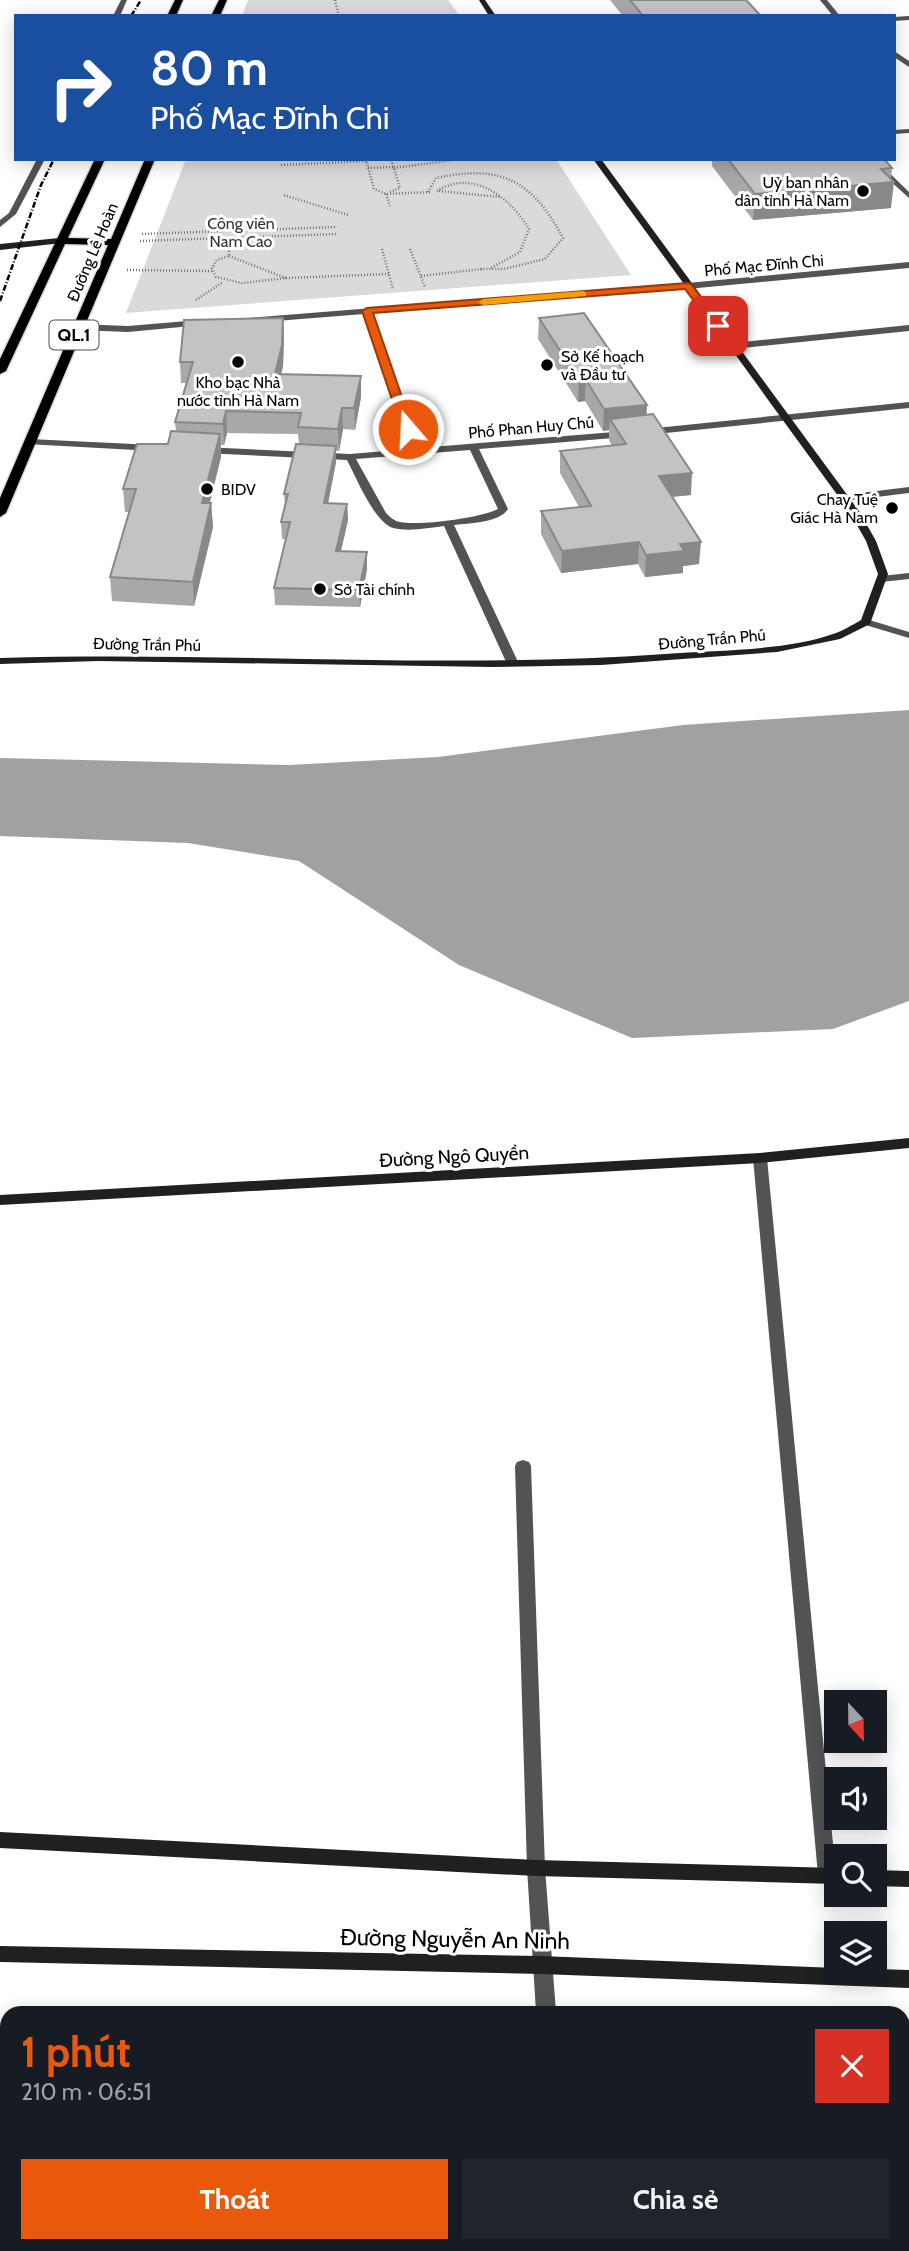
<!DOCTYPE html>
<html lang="vi">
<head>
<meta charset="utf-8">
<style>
	:root { --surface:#171b24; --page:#20242c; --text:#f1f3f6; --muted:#9ea1a6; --accent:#ea580c }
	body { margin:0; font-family:Cabin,sans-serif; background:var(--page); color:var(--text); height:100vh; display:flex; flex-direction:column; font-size:26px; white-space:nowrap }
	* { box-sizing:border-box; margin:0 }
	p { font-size:23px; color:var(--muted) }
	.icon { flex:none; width:38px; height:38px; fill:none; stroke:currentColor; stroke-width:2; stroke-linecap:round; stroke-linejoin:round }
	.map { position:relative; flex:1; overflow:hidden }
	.panel { position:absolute; left:0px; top:2006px; width:910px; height:247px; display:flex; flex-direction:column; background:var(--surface); border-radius:21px 21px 0 0; box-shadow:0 4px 18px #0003 }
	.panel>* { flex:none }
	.banner { position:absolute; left:14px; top:14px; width:882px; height:147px; border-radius:0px; box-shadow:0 4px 18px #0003; background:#1a4fa0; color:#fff; overflow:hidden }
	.needle { width:46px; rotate:158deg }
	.controls { position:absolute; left:824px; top:1690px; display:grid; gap:14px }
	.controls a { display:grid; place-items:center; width:63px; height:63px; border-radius:0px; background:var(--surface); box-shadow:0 4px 18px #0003; font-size:35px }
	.pin { position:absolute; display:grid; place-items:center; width:60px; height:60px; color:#fff; margin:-30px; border-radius:14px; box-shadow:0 4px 10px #0006 }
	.me { position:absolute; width:77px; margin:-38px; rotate:341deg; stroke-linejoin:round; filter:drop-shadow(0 0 5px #0008) }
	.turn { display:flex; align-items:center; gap:24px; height:147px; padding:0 21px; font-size:32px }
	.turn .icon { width:91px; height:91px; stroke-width:2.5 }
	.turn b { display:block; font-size:49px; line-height:60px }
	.round { display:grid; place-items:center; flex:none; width:74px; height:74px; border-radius:0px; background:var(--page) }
	.head { display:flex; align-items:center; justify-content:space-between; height:119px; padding:0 21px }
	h1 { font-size:42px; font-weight:800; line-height:52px; color:var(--accent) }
	.cta { display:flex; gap:14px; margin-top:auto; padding:14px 21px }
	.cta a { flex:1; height:80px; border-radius:0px; background:var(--accent); color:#fff; font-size:28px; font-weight:800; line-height:80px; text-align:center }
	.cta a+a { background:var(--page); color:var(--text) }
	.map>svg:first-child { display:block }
</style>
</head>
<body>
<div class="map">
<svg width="909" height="2251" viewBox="0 0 909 2251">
	<rect width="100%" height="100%" fill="#fff"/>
	<g fill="#dadada">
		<path d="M248 0H448L460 16H242Z"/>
		<path d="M186 159H556L631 275 126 313Z"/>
	</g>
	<path fill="#a1a1a1" d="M909 710V1001L833 1029 632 1038 459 965 299 861 188 843 0 836V758L289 765 438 757 683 725Z"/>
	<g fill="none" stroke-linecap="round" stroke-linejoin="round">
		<defs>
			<g id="primary">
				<path d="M175 0H183L176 16H167Z"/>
				<path d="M219 0H227L220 16H211Z"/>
				<path d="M95 159H105L68 238 111 239 145 159H155L6 513 0 517V498L108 245 65 244 6 371 0 374V359Z"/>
			</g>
		</defs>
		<use href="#primary" stroke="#dbdbdb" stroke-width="3"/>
		<g stroke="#757575" stroke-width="2.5" stroke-dasharray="1 2" stroke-linecap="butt">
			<path d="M335 0 339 16"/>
			<path d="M366 159 374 189 386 194 430 192"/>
			<path d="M281 165 366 161"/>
			<path d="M368 168 394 167"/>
			<path d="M394 168 460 159"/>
			<path d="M437 191C474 168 510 198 529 229L520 252 491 268"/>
			<path d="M439 191 500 197"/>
			<path d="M390 192 400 188 391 159"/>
			<path d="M428 192 436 178C501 164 532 180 563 238L545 259 504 269H479"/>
			<path d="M386 194 390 206"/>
			<path d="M284 195 348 215"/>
			<path d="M142 234 337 227"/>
			<path d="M229 236V256"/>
			<path d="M140 241 338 234"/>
			<path d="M382 249 393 289"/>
			<path d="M410 249 425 287"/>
			<path d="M229 256 286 278 242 283 216 277 212 268 217 260Z"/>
			<path d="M127 270 213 271"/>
			<path d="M421 276 482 269"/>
			<path d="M286 278 389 274"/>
			<path d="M196 300 223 282"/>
		</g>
		<g fill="#535353" fill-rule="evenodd">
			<path d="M121 0H127L120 16H113Z"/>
			<path d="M37 159H45L16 214 0 227V220L9 213Z"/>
		</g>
		<g fill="#535353" fill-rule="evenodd">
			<path d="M820 0H827L840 16H833Z"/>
			<path d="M909 16V20L894 21V17Z"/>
			<path d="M894 51 909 61V67L894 57Z"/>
			<path d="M909 129V133L894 134V130Z"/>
			<path d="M866 159H875L909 192V198Z"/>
			<path d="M909 262V268L687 289 372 313 420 448 626 431 631 434 626 437 479 449 508 509C499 523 469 523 454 525L519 664 517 666H509L507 664 444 526C428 528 409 532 393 528 374 522 356 477 347 460L203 453 198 450 203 447 350 454 410 449 364 314 251 323 247 320 248 318 687 283ZM470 450 498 509C481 518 419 526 400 522 394 521 390 517 386 513L356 459Z"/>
			<path d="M199 320 203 323 202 325 128 332 77 330 73 327 77 324 128 326Z"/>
			<path d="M909 325V331L733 349 728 346 733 343Z"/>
			<path d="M909 402V408L646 435 641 432 646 429Z"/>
			<path d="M29 439 154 445 159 448 154 451 26 444V440Z"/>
			<path d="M909 487V493L844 501 839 498 844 495Z"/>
			<path d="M909 573V579L881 582 876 579 881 576Z"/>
			<path d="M866 619 909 632V638L862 624 861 622Z"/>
			<path d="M760 1153 767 1158 836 1875 834 1881 827 1883 820 1881 818 1875 753 1158Z"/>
			<path d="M523 1460 529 1462 531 1466 545 1868 556 2012H536L527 1868 515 1466 517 1462Z"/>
			<path d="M560 2245H581L582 2251H560Z"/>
		</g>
		<g fill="#202020" fill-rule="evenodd">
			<path d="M479 0H485L496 16H489Z"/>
			<path d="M593 159H601L859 511 876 541 888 574 870 624 840 639 777 652 601 665 492 667 99 661 0 664V658C222 651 444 670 665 654 716 650 786 651 833 634 843 631 852 625 861 620L878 574 866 541 849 511Z"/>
			<path d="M59 238 63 241 62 243 0 250V244Z"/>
			<path d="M909 1138V1148L760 1163 0 1205V1195L760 1153Z"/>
			<path d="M0 1832 536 1860 836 1868V1884L536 1876 0 1848Z"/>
			<path d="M875 1870 909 1871V1887L875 1886Z"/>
			<path d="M0 1946 541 1956 836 1968V1972H875V1969L909 1970V1988L541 1974 0 1962Z"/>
		</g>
		<use href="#primary" fill="#000" fill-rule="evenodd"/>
		<g stroke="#000" stroke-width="2.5" stroke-dasharray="6 2 1 2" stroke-linecap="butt">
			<path d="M131 16 141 0"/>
			<path d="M0 301 41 185 54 159"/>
		</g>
	</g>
	<g fill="#a8a8a8">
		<path d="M610 0H746L761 16H623Z"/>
		<path d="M712 159H884L892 168 891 179V208L753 220 712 166Z"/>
		<path d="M283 318 284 339 283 366 281 374 361 397 355 430 343 429 339 451H336V462L328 503 347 504 348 520 341 551 367 552V569L360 607 275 605 274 588 286 539H282L281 522 285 507 284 494 299 444 298 434 227 433 224 445H221V457L209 503H211L213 527 194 606 112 601 110 577 129 512H125L123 489 168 444 176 432 175 422 186 383H181L180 362Z"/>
		<path d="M539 318 646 415 691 495 672 497 699 564 683 566V573L645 577 638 564 561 573 541 534V511L579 507 560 473V451L612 446 609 440V430L603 431 585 401 578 402 538 339Z"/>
	</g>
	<g fill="#888">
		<path d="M894 182 891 208 753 220 755 194Z"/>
		<path d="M283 318 284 339 283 366 276 396 275 374Z"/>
		<path d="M361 376V397L355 430 354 408Z"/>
		<path d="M579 380H586L585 401 578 402Z"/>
		<path d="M647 405 646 426 610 419 609 430 603 431 604 409Z"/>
		<path d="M342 408 343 429 339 451 338 429Z"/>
		<path d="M226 411 227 433 224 445 223 424Z"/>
		<path d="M220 434 221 457 204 527 202 503Z"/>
		<path d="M336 446V462L325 519 324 503Z"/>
		<path d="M692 473 691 495 658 498 659 476Z"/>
		<path d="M211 503 213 527 194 606 193 582Z"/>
		<path d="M347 504 348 520 337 568 336 551Z"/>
		<path d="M639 542 638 564 561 573 562 551Z"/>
		<path d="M701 542 699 564 683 566V573L645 577 646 555 680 544Z"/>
		<path d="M367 552V569L360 607 359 590Z"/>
	</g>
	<g fill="#c3c3c3" stroke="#888" stroke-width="2">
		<path d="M630 0H746L761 16H643Z"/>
		<path d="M728 159H884L892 168 881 169 894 182 755 194Z"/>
		<path d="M584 313 647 405 604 409 586 380H579L539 318Z"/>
		<path d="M283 318 282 345 275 374 361 376 354 408H342L338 429 298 427 301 413 226 411 223 424 175 422 193 362H180L184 320Z"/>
		<path d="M653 414 692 473 659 476 701 542 680 544 684 551 646 555 639 542 562 551 541 511 591 506 560 451 626 444 610 419Z"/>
		<path d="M171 431 220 434 202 503H211L193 582 110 577 136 489H123L137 444H168Z"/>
		<path d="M296 444 336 446 324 503 347 504 336 551 367 552 359 590 274 588 290 522H281L288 494H284Z"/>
	</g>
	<path fill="#ea580c" stroke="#983908" stroke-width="2" d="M687 283 691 284 721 324V328H714L685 289 373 313 413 429 408 432 402 429 362 311 367 308Z"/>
	<path fill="#f59e0b" d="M583 291 586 292V296L483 305 478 302 483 299Z"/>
	<g fill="#000" stroke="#fff" stroke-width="2.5">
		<circle cx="863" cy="191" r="7"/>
		<circle cx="238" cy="362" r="7"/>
		<circle cx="547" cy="365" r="7"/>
		<circle cx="207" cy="489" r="7"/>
		<circle cx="892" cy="508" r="7"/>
		<circle cx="320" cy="589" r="7"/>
	</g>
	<g text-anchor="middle" stroke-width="6" stroke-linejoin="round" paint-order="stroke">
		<g font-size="16" fill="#000" stroke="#fff" text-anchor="start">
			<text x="849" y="188" text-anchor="end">Uỷ ban nhân<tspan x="849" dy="18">dân tỉnh Hà Nam</tspan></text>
			<text x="561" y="362">Sở Kế hoạch<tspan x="561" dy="18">và Đầu tư</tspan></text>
			<text x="238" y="388" text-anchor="middle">Kho bạc Nhà<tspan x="238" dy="18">nước tỉnh Hà Nam</tspan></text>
			<text x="221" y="495">BIDV</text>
			<text x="878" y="505" text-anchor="end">Chay Tuệ<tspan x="878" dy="18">Giác Hà Nam</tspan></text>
			<text x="334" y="595">Sở Tài chính</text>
		</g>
		<g font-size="16" fill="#313131" stroke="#fff">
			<text x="241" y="229">Công viên<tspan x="241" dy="18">Nam Cao</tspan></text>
		</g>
		<g font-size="16" fill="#000" stroke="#fff">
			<text transform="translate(92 252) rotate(-67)" y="6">Đường Lê Hoàn</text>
			<text transform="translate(764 265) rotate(-5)" y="6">Phố Mạc Đĩnh Chi</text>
			<text transform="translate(531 427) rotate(-5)" y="6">Phố Phan Huy Chú</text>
			<text transform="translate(712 639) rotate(-5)" y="6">Đường Trần Phú</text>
			<text transform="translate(147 644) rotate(1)" y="6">Đường Trần Phú</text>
		</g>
		<rect fill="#fff" stroke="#4c4c4c" stroke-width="2" x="49.5" y="320.5" width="49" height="29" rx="5"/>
		<g font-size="18" font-weight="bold" fill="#000">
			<text x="74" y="341">QL.1</text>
		</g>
		<g font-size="19" fill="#000" stroke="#fff">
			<text transform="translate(454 1156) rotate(-3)" y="7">Đường Ngô Quyền</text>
		</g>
		<g font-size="23" fill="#000" stroke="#fff">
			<text transform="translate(455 1939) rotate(1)" y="8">Đường Nguyễn An Ninh</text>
		</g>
	</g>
</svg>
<div class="controls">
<a><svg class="needle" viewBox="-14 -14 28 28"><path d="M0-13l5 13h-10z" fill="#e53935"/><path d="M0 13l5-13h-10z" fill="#9ea1a6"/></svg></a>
<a><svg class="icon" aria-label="sound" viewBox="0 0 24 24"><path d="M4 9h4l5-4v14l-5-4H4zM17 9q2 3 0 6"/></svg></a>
<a><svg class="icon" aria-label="search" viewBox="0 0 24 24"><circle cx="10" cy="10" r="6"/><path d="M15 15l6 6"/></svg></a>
<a><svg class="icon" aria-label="layers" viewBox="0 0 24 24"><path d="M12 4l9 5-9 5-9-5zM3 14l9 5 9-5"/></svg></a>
</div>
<div class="pin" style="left:718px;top:326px;background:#d93025"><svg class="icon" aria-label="arrive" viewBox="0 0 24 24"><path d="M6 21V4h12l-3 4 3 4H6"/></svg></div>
<svg class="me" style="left:408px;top:429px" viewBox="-20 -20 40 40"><circle r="17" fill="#ea580c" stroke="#fff" stroke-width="3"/><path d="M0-11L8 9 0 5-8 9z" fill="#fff"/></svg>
<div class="banner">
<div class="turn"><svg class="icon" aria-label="right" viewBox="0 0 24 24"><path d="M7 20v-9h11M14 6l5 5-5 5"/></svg><div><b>80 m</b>Phố Mạc Đĩnh Chi</div></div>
</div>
<section class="panel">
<div class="head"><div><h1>1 phút</h1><p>210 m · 06:51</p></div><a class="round" style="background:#d93025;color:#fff"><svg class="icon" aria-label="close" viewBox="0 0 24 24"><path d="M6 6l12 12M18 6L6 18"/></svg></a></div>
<div class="cta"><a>Thoát</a><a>Chia sẻ</a></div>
</section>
</div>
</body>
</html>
